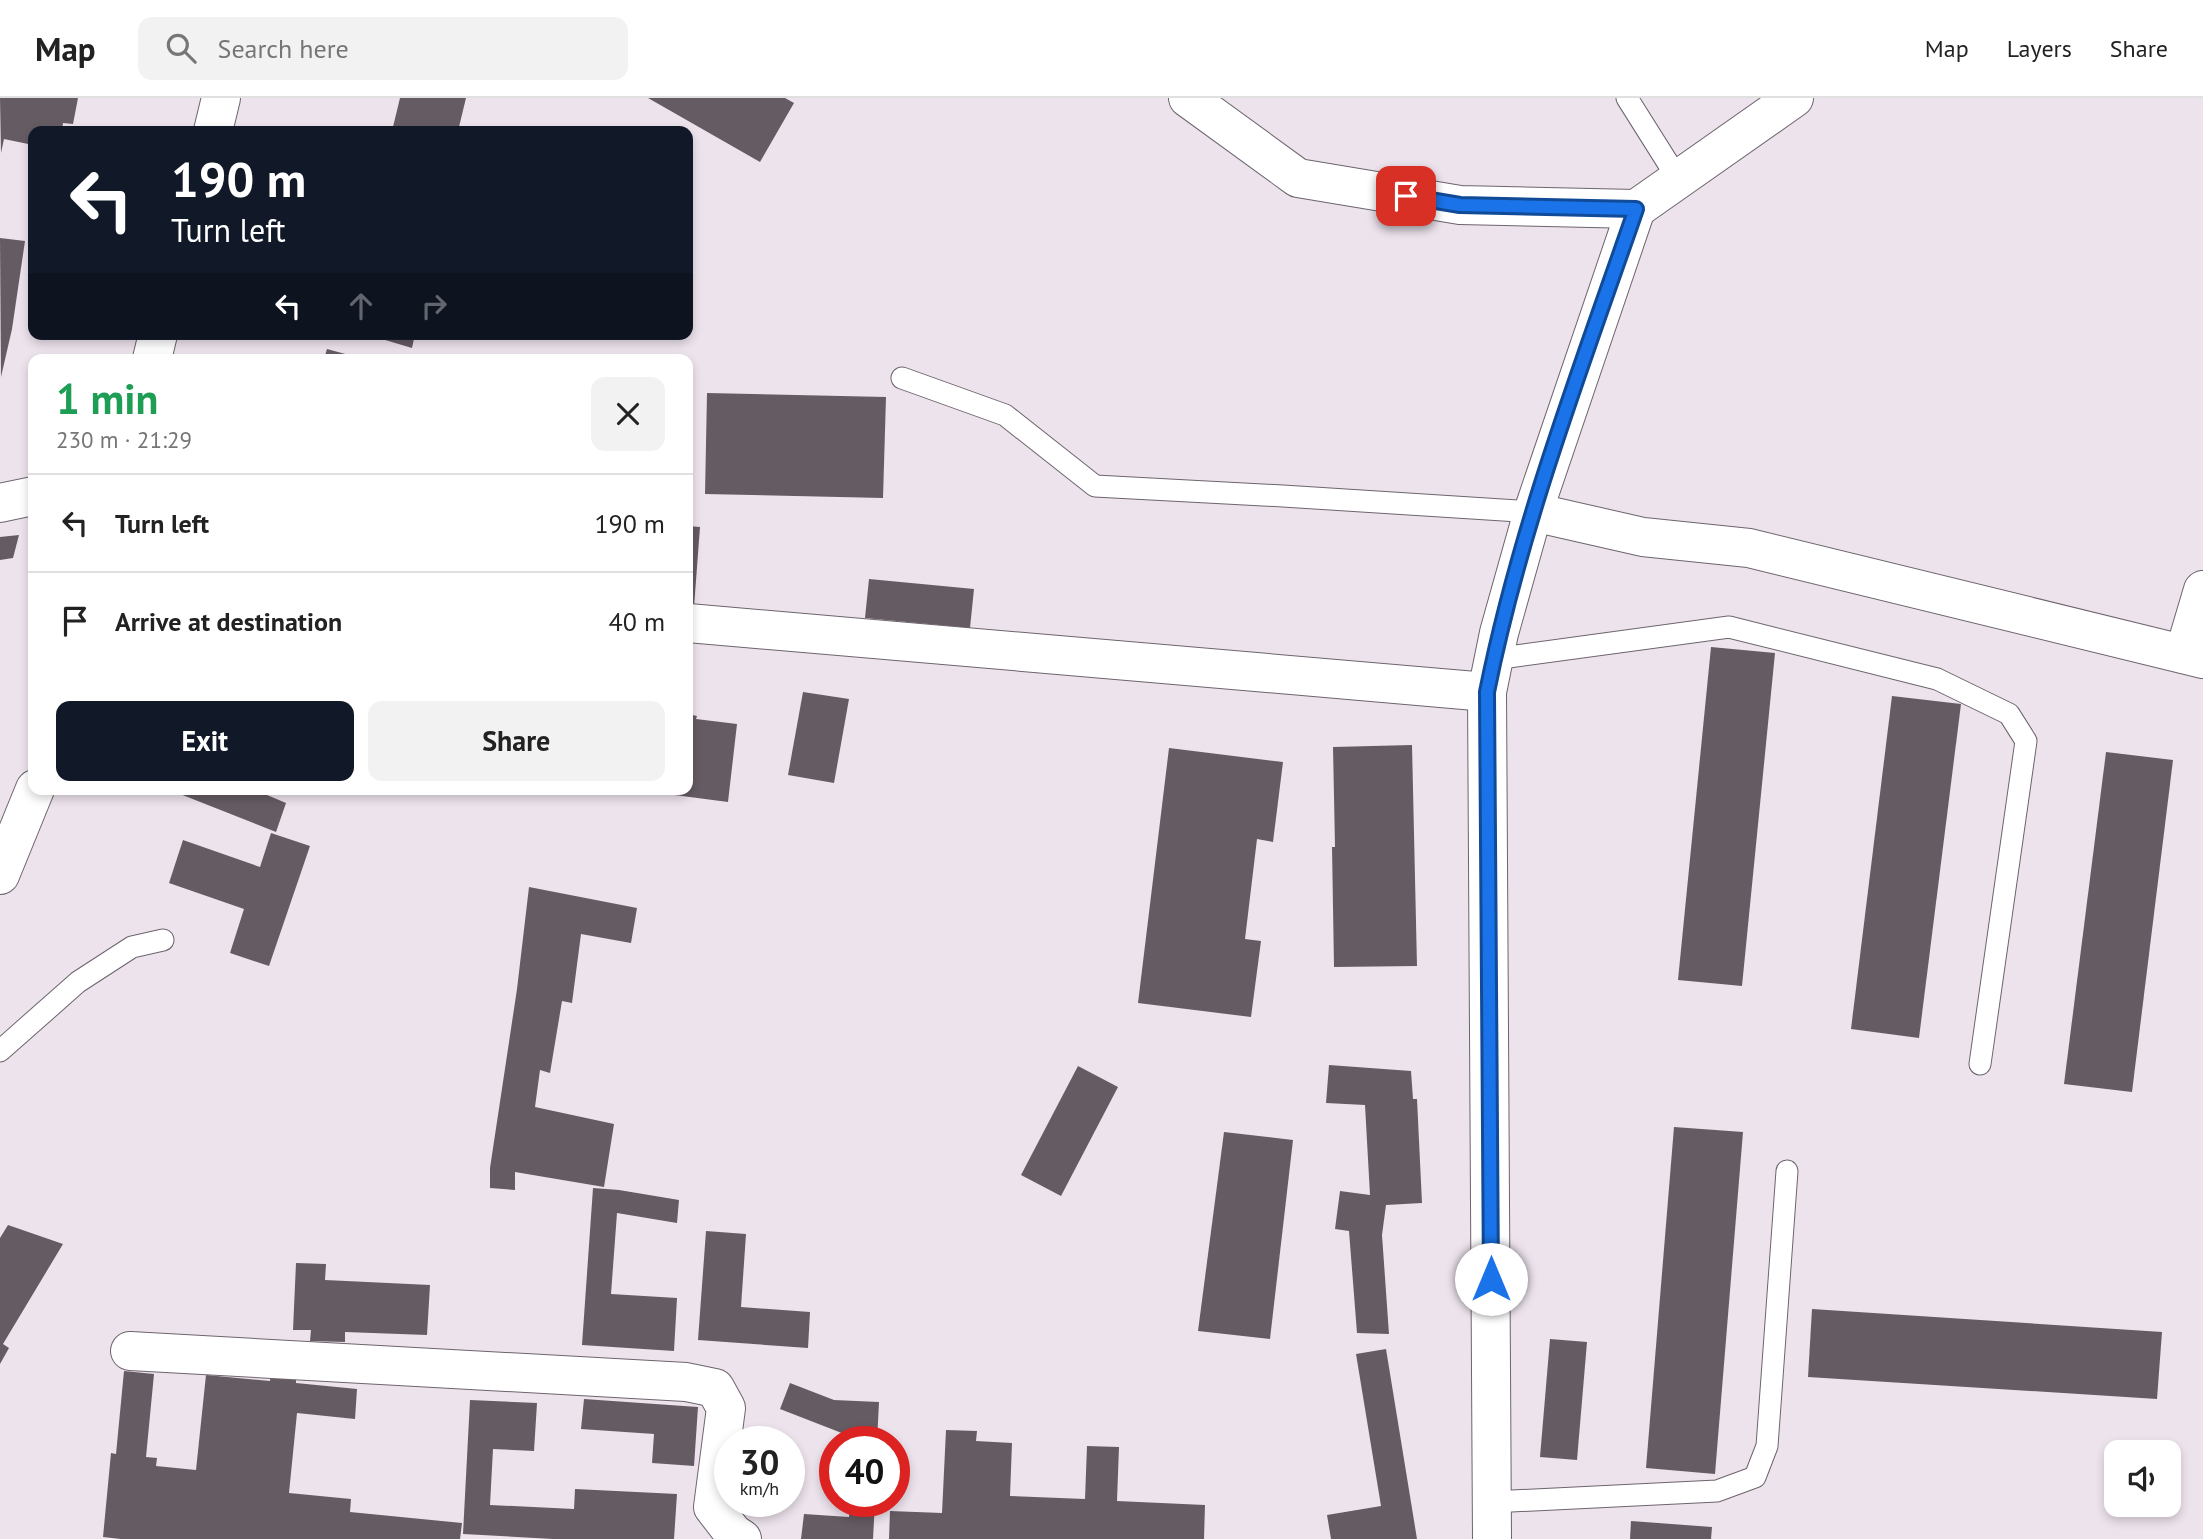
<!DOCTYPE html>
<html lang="en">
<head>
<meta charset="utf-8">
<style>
	:root { --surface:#fff; --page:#f2f2f2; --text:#222; --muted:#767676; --line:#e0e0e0; --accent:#111827 }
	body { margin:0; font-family:"PT Sans",sans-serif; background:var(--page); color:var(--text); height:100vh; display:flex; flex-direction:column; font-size:26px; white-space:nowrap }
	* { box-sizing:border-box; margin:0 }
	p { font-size:23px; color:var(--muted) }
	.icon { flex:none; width:38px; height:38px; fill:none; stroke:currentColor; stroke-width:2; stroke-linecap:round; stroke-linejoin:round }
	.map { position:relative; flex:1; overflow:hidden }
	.drawer { position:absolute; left:28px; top:256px; width:665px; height:441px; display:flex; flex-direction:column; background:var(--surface); border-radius:14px; box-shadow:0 4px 10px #0003 }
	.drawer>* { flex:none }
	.top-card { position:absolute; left:28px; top:28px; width:665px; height:214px; border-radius:14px; box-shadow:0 4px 10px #0003; background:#111827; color:#fff; overflow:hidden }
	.buttons { position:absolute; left:2104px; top:1342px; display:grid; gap:14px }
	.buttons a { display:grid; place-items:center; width:77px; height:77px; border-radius:14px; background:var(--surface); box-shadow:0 4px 10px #0003; font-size:35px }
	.speed { position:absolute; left:714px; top:1328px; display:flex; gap:14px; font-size:35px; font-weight:700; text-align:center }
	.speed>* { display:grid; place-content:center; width:91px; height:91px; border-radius:50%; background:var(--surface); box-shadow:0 4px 10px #0003; line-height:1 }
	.speed small { font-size:18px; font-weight:400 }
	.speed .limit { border:10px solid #d22; background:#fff; color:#111 }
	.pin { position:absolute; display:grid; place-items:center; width:60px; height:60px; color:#fff; margin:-30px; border-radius:14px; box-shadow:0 4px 10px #0006 }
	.me { position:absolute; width:77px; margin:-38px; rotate:0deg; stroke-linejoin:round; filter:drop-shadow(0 0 5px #0008) }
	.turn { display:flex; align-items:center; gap:24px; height:147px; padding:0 28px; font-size:32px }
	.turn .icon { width:91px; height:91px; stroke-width:2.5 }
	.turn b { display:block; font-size:49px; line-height:60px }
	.lanes { display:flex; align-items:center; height:66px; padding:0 28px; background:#0003; justify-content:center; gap:35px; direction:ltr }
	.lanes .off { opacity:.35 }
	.round { display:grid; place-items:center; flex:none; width:74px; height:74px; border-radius:14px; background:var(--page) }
	.summary { display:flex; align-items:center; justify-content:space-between; height:119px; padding:0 28px }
	h1 { font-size:42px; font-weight:700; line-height:52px; color:#1e9e55 }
	.primary-button { display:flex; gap:14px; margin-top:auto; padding:14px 28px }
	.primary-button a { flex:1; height:80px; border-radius:14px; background:var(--accent); color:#fff; font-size:28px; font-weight:700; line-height:80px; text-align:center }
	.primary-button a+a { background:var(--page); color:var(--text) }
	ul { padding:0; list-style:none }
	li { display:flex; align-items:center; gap:21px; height:98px; padding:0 28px; border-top:2px solid var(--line) }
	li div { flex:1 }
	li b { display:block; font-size:26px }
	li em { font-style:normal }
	header { display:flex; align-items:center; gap:42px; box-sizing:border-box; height:98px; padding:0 35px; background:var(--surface); border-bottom:2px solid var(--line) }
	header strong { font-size:33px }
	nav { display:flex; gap:38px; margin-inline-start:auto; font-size:24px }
	.search { width:490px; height:63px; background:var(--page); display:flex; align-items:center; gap:18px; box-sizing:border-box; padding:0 24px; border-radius:14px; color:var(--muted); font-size:26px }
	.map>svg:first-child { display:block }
</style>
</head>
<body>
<header>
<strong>Map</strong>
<div class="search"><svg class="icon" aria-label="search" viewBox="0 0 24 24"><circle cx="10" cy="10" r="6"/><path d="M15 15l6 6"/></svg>Search here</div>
<nav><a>Map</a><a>Layers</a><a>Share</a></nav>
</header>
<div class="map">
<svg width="2203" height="1441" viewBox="0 0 2203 1441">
	<rect width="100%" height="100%" fill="#ede3ed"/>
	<g fill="#655c63">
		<path d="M0 0H78L73 26 63 25 62 33H33V47L4 41 1 55Z"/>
		<path d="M400 0H466L458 33H392Z"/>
		<path d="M648 0H785L794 5 760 64Z"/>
		<path d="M0 140 25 143 12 231 1 279Z"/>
		<path d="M365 236H415L412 250Z"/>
		<path d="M327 251 360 260V261H324Z"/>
		<path d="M707 295 886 299 883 400 705 396Z"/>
		<path d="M688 428 700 429 694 509 688 508Z"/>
		<path d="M19 437 13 460 0 462V439Z"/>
		<path d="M869 481 974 491 970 530 865 520Z"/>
		<path d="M1711 549 1775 555 1742 888 1678 882Z"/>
		<path d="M803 594 849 601 834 685 788 677Z"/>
		<path d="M1892 598 1961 606 1919 940 1851 931Z"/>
		<path d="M688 616 697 618 696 621 737 626 728 704 644 693 688 691Z"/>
		<path d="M1412 647 1417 868 1334 869 1332 749H1335L1333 649Z"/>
		<path d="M1169 650 1283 664 1273 744 1257 741 1245 841 1261 843 1251 919 1138 905Z"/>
		<path d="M2106 654 2173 662 2132 994 2064 986Z"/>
		<path d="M181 691H253L286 705 276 734 180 696Z"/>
		<path d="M271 735 310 748 269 868 230 855 244 811 169 785 183 742 260 769Z"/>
		<path d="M529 789 637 810 631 845 581 836 572 905 562 903 550 975 540 972 535 1009 614 1026 604 1089 515 1074V1092L490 1090V1070L517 891Z"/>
		<path d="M1329 967 1411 973 1413 1001H1417L1422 1105 1386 1107 1382 1137 1389 1236 1357 1235 1349 1133 1335 1131 1340 1093 1370 1097 1365 1007 1326 1005Z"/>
		<path d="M1078 968 1118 989 1061 1098 1021 1077Z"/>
		<path d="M1674 1029 1743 1034 1715 1376 1646 1370Z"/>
		<path d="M1224 1034 1293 1042 1270 1241 1198 1233Z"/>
		<path d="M593 1090 619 1092 679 1102 677 1125 617 1115 611 1196 677 1200 674 1253 582 1247Z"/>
		<path d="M8 1127 63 1146 3 1246 9 1250 0 1266V1140Z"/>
		<path d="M706 1133 746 1136 741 1209 810 1214 808 1250 698 1242Z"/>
		<path d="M296 1165 326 1166 325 1182 430 1187 427 1237 345 1234V1244L310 1243 311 1232H293Z"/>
		<path d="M1812 1211 2162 1234 2157 1301 1808 1279Z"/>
		<path d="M1550 1241 1587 1244 1577 1362 1540 1359Z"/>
		<path d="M1386 1251 1417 1441H1331L1327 1417 1381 1408 1356 1256Z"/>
		<path d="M124 1273 154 1276 146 1359 157 1360 156 1368 196 1372 206 1277 270 1283 271 1273 296 1276V1285L357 1291 355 1321 297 1315 289 1395 351 1401 350 1414 462 1425 460 1441H121L103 1439 111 1355 116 1356Z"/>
		<path d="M790 1285 834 1302 879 1304 877 1344H852V1339L780 1311Z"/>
		<path d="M584 1301 698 1309 694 1368 652 1365 654 1336 581 1331Z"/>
		<path d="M470 1302 537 1305 534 1353 493 1351 490 1407 574 1411 575 1391 677 1396 674 1441H553L463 1436Z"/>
		<path d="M946 1332 977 1333 976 1343 1012 1345 1010 1398 1085 1401 1087 1348 1119 1349 1117 1403 1205 1407 1204 1441H889L890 1413 942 1415Z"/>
		<path d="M850 1404H875L873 1441H801L804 1416 849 1419Z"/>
		<path d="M1631 1423 1712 1429 1711 1441H1630Z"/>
	</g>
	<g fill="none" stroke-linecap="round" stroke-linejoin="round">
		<defs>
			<g id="service">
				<path d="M1627 0 1678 81"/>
				<path d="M902 280 1005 317 1095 388 1283 398 1533 414"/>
				<path d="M1494 561 1729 529 1937 581 2009 616 2026 643 1980 966"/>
				<path d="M0 953 78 884 132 849 163 842"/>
				<path d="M1492 1404 1717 1393 1755 1379 1767 1348 1787 1073"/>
			</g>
			<g id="minor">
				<path d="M1188 0 1298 80 1460 107 1636 111"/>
				<path d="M0 405 33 398"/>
				<path d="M1533 414 1643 439 1749 450 2203 561"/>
				<path d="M2184 556 2203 492"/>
				<path d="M130 1253 686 1284 715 1290 726 1310 713 1409 733 1435 742 1441"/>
			</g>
			<g id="tertiary">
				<path d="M688 525 1487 594"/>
				<path d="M1492 1441 1487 594 1499 535 1533 414 1636 111 1794 0"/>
			</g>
			<g id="secondary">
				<path d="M213 33 221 0"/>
				<path d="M152 261 158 236"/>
				<path d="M0 777 35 691"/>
			</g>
		</defs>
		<use href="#service" stroke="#6d646d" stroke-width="23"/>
		<use href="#minor" stroke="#6d646d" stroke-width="40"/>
		<use href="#tertiary" stroke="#6d646d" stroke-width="40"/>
		<use href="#secondary" stroke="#6d646d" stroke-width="40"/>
		<use href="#service" stroke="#fff" stroke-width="21"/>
		<use href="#minor" stroke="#fff" stroke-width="38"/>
		<use href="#tertiary" stroke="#fff" stroke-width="38"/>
		<use href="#secondary" stroke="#fff" stroke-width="38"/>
	</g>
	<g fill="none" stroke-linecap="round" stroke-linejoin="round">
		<defs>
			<path id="route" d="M1406 98 1460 107 1636 111C1581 270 1520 429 1487 594L1491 1181"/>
		</defs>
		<use href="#route" stroke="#114b97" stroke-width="18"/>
		<use href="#route" stroke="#1a73e8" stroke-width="12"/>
	</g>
</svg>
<div class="buttons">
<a><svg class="icon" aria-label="sound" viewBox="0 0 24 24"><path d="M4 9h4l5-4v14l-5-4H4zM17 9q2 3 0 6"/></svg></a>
</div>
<div class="speed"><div>30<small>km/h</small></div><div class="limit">40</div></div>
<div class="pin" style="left:1406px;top:98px;background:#d93025"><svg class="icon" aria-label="arrive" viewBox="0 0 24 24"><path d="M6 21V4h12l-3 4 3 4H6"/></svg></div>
<svg class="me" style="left:1491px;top:1181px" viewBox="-20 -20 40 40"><circle r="19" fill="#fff"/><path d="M0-13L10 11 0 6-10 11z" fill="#1a73e8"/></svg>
<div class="top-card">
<div class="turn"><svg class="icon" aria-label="left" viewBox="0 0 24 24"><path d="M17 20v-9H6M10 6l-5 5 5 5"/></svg><div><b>190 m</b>Turn left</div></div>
<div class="lanes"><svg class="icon" aria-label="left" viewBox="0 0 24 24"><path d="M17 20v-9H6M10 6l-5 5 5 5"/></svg><svg class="icon off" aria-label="ahead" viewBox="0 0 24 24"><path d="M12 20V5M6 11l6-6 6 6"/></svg><svg class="icon off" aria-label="right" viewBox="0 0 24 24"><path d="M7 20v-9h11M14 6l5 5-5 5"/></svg></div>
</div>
<section class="drawer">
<div class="summary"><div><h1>1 min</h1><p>230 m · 21:29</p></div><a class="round"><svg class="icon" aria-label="close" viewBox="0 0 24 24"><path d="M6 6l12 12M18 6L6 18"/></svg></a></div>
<ul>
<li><svg class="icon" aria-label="left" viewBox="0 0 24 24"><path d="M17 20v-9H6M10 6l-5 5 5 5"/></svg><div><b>Turn left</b></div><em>190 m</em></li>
<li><svg class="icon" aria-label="arrive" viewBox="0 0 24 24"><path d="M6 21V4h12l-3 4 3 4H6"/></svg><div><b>Arrive at destination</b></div><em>40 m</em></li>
</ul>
<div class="primary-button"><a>Exit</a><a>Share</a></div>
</section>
</div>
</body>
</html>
